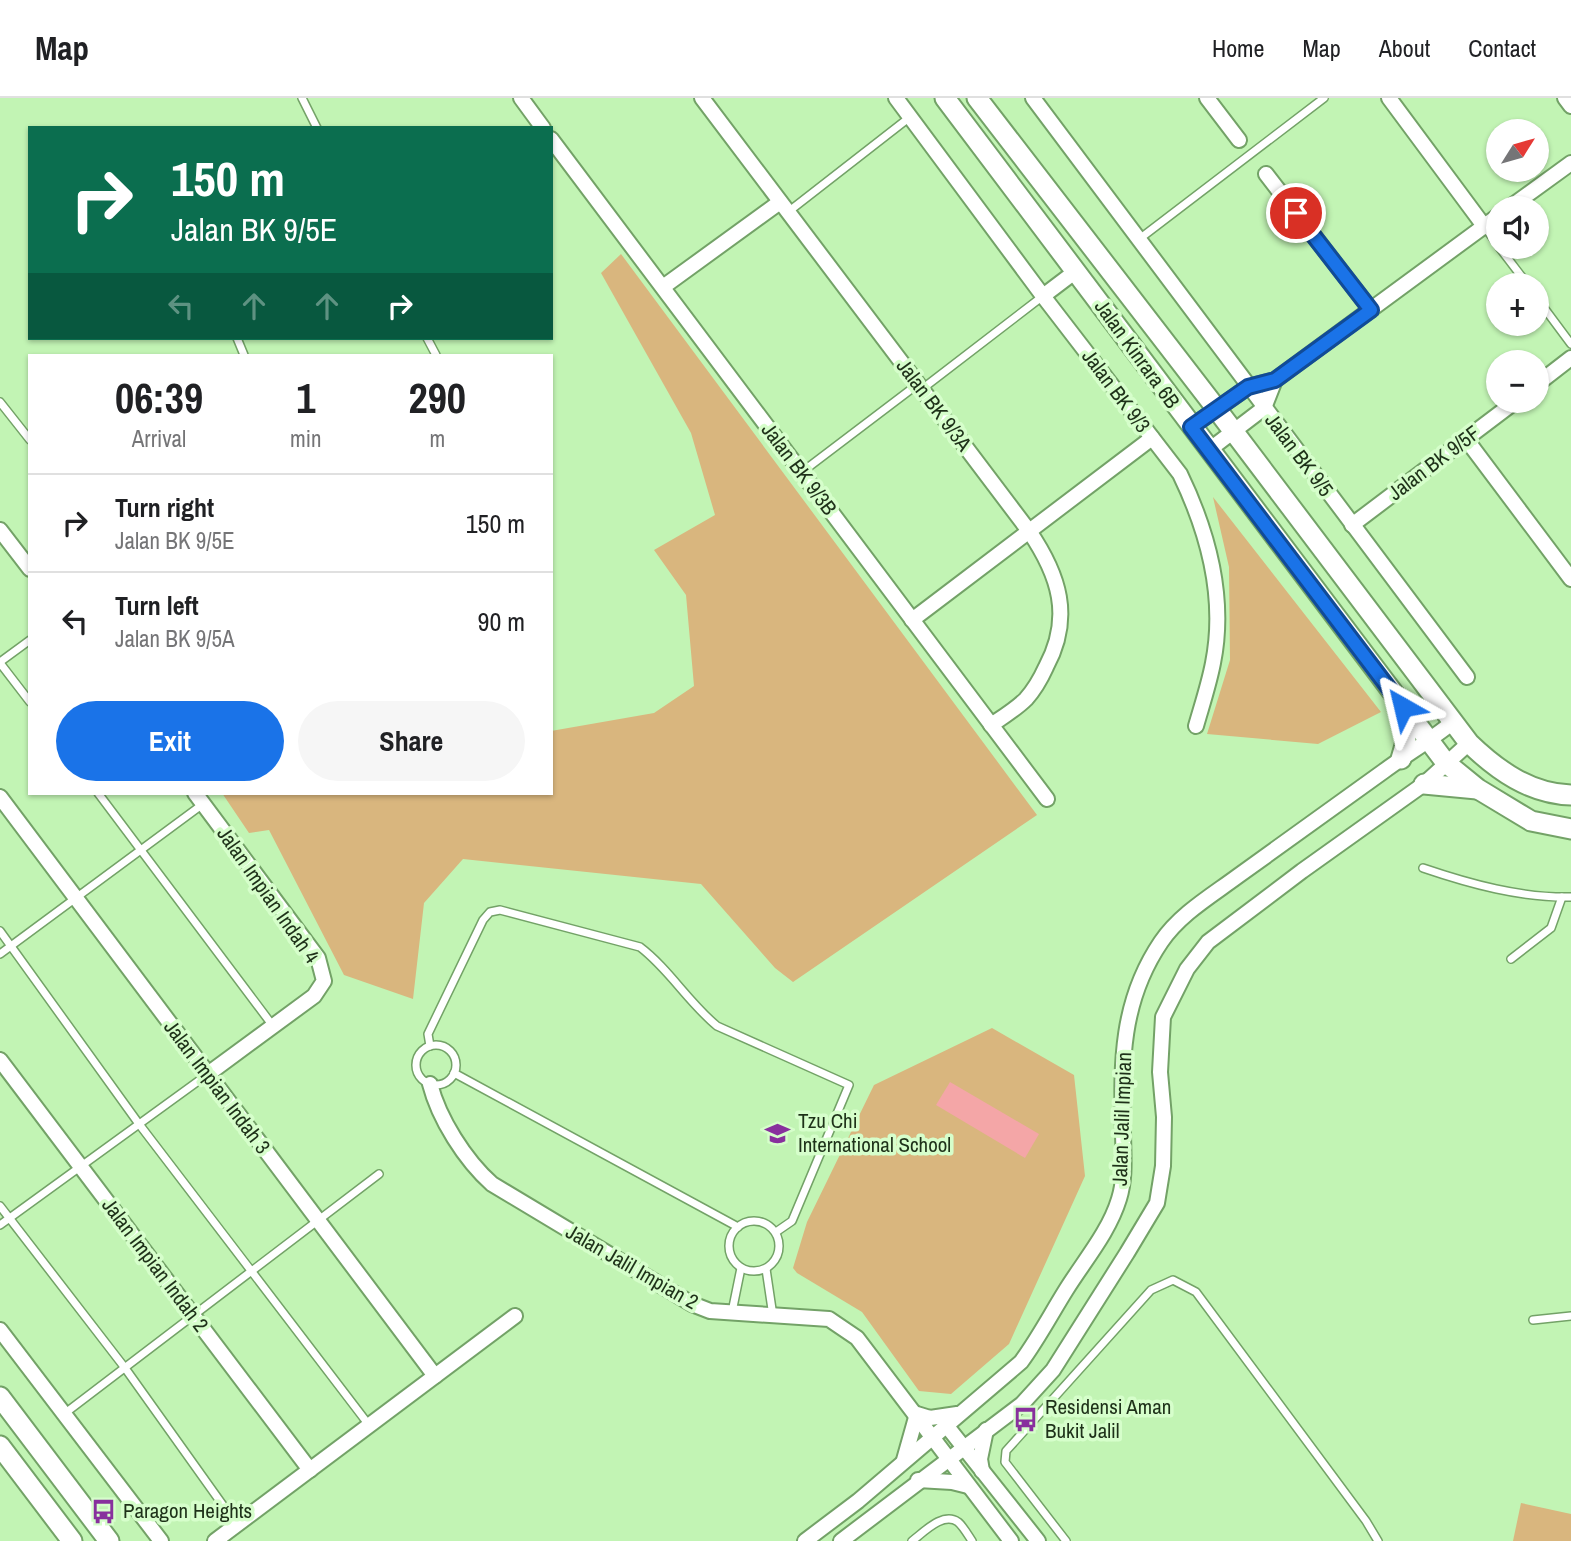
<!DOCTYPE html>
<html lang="en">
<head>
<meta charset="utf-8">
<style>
	:root { --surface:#fff; --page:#f6f6f6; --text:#202124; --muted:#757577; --line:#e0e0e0; --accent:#1a73e8 }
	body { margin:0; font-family:"Archivo Narrow",sans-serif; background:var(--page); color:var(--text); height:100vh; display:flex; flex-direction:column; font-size:26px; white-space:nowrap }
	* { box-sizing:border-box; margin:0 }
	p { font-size:23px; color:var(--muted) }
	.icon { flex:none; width:38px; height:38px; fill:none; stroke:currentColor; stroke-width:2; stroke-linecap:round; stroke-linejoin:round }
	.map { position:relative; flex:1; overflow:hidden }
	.side { position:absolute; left:28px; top:256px; width:525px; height:441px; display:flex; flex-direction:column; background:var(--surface); border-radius:0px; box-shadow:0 2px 5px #0004 }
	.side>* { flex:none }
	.guide { position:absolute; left:28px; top:28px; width:525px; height:214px; border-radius:0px; box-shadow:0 2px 5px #0004; background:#0b6e4f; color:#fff; overflow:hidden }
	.needle { width:46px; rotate:53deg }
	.buttons { position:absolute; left:1486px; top:21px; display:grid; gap:14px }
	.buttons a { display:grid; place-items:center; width:63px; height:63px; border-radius:50%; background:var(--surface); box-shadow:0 2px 5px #0004; font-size:35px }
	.pin { position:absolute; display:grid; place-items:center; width:60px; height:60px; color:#fff; margin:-30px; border:4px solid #fff; border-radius:50%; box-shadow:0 2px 7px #0007 }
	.me { position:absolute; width:77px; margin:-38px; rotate:323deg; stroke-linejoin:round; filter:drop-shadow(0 0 5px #0008) }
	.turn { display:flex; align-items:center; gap:24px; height:147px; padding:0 28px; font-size:32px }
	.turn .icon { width:91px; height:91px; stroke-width:2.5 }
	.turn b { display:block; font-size:49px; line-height:60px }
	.lanes { display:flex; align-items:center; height:66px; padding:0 28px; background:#0003; justify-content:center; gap:35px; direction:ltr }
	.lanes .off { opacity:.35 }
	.eta { display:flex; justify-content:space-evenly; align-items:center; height:119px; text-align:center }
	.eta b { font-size:42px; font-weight:800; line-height:49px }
	.button { display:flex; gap:14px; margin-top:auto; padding:14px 28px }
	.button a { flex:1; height:80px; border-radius:42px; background:var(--accent); color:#fff; font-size:28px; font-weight:800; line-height:80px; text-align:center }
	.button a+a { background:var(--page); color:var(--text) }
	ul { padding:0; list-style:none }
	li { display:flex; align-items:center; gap:21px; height:98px; padding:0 28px; border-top:2px solid var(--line) }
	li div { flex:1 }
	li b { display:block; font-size:26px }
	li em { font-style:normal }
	header { display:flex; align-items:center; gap:42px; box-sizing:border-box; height:98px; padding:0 35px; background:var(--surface); border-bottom:2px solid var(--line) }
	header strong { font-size:33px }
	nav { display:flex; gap:38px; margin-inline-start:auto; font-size:24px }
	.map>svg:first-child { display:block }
</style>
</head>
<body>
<header>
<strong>Map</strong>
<nav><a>Home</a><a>Map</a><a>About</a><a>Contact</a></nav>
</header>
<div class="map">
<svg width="1571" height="1443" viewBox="0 0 1571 1443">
	<rect width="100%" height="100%" fill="#c2f4b4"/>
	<g fill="#d9b67e">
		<path d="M621 156 1037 717 793 884 775 870 701 786 463 761 424 805 413 901 344 877 269 732 249 735 222 695H551V633L654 615 694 588 686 497 654 452 715 417 691 335 601 175Z"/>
		<path d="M1213 399 1381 614 1318 646 1207 636 1230 562 1229 469Z"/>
		<path d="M992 930 1074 977 1085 1078 1009 1246 951 1296 919 1293 862 1214 797 1175 793 1170 807 1124 874 987Z"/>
		<path d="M1521 1405 1571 1416V1443H1513Z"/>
	</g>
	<path fill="#f4a6a7" d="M950 984 1039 1036 1025 1060 936 1007Z"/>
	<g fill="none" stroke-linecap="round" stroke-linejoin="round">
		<defs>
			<g id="lane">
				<path d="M302 0 317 30"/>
				<path d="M788 114 910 19"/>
				<path d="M1484 128 1498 147"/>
				<path d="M1138 142 1324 0"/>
				<path d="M1499 149 1528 187"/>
				<path d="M1536 199 1571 246"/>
				<path d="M237 240 244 257"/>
				<path d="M427 240 436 257"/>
				<path d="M922 291 1043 198"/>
				<path d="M0 304 30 342"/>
				<path d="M802 374 918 286"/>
				<path d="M0 564 30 542"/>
				<path d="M0 565 30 604"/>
				<path d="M98 695 273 928"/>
				<path d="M1423 770C1470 786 1521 800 1571 799"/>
				<path d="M0 833 139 1026 369 1327"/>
				<path d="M0 856 203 706"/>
				<path d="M1511 861 1551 830 1562 799"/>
				<circle cx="436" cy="967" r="20"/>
				<path d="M430 948 428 936 483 822 490 814 500 812 640 849C669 871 688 904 717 928L849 987 792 1123 776 1134"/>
				<path d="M454 975 738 1129"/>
				<path d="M0 1108 125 1270 237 1427"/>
				<circle cx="754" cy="1148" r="25"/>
				<path d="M0 1127 208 976"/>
				<path d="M766 1171 773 1218"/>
				<path d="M732 1214 741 1170"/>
				<path d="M1533 1222 1571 1218"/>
				<path d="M64 1316 379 1076"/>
				<path d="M912 1443C923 1435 943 1413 958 1424 963 1428 968 1437 972 1443"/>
				<path d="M1066 1443 1005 1364 1006 1353 1151 1192 1173 1182 1196 1194 1366 1423 1378 1443"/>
			</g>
			<g id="street">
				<path d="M521 0 543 30"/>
				<path d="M702 0 1029 433C1059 477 1073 519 1046 569 1041 580 1034 592 1026 601 1016 611 1003 619 991 627"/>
				<path d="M896 0 1043 198 1180 376C1208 434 1226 500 1213 565 1209 586 1202 607 1196 628"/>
				<path d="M1033 0 1467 579"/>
				<path d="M1207 0 1239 42"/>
				<path d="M1389 0 1484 128"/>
				<path d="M1565 0 1571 8"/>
				<path d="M551 41 1047 701"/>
				<path d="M1266 76 1371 212"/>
				<path d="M1509 110 1571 65"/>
				<path d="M663 189 780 104"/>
				<path d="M1043 198 1076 173"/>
				<path d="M1536 287 1571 260"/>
				<path d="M1191 329 1248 289 1275 282 1498 118"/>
				<path d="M1466 341 1571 481"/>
				<path d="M1209 352 1264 310 1275 282"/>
				<path d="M1352 427 1516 303"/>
				<path d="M0 432 30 471"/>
				<path d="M912 522 1152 340"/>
				<path d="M195 695 318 860 324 883 314 898 208 976"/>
				<path d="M0 699 435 1278"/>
				<path d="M0 962 310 1372"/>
				<path d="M430 986C439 1021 465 1062 492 1086L692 1206 710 1213 829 1221 857 1240 1011 1443"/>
				<path d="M0 1232 161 1443"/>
				<path d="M946 1327 1038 1443"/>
				<path d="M904 1362 917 1316 930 1320 957 1316"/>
				<path d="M982 1373 980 1361 986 1332"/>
				<path d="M918 1382 952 1384 968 1388"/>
				<path d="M215 1443 515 1218"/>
				<path d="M805 1443 858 1403 1021 1264C1038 1241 1051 1216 1066 1192 1084 1163 1109 1134 1119 1101 1126 1079 1123 1055 1123 1032 1121 964 1121 903 1161 844 1180 816 1211 798 1238 778 1286 743 1335 708 1384 673 1407 656 1431 642 1453 624"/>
				<path d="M841 1443 1022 1306 1053 1272 1127 1155 1157 1105 1163 1068 1164 1019 1160 974 1163 919 1187 871 1208 844 1302 773 1424 686 1469 645"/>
			</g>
			<g id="secondary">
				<path d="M945 0 1446 665 1478 691 1531 723 1571 731"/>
				<path d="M977 0 1209 301 1469 645C1497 672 1530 696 1571 697"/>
				<path d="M1401 661 1406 644 1403 610"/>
				<path d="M1424 686 1477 691"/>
				<path d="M0 1299 109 1443"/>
				<path d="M0 1348 72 1443"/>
			</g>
		</defs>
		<use href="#lane" stroke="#73a267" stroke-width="10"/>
		<use href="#street" stroke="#73a267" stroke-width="18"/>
		<use href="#secondary" stroke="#73a267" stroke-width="23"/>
		<use href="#lane" stroke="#fff" stroke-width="7"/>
		<use href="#street" stroke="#fff" stroke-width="14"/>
		<use href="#secondary" stroke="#fff" stroke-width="19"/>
	</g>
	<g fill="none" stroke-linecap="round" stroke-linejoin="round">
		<defs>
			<path id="route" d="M1296 115 1371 212 1275 282 1248 289 1191 329 1403 609"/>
		</defs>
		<use href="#route" stroke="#114b97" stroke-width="18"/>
		<use href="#route" stroke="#1a73e8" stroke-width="12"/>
	</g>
	<defs>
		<symbol id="school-bare" viewBox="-9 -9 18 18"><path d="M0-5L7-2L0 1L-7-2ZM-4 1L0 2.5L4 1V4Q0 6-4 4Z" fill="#88309d" stroke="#d6fecb" stroke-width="2.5" paint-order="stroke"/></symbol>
		<symbol id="bus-bare" viewBox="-9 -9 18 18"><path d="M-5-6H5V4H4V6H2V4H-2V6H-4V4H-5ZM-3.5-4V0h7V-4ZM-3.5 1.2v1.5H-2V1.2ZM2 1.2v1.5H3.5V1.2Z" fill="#88309d" stroke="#d6fecb" stroke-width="2.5" paint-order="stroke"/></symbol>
	</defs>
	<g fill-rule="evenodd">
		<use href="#school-bare" x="760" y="1018" width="35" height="35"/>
		<use href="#bus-bare" x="1008" y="1304" width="35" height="35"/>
		<use href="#bus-bare" x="86" y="1396" width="35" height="35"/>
	</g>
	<g text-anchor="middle" stroke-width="7" stroke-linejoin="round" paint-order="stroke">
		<g font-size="21" fill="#1e3119" stroke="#d6fecb">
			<text transform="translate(1137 256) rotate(54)" y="7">Jalan Kinrara 6B</text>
			<text transform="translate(1116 293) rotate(53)" y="7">Jalan BK 9/3</text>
			<text transform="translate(934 307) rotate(53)" y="7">Jalan BK 9/3A</text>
			<text transform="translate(1299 357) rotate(53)" y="7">Jalan BK 9/5</text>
			<text transform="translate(1434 365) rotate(-37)" y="7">Jalan BK 9/5F</text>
			<text transform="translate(799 371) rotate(53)" y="7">Jalan BK 9/3B</text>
			<text transform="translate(268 797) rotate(55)" y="7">Jalan Impian Indah 4</text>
			<text transform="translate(217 989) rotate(53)" y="7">Jalan Impian Indah 3</text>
			<text transform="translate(1122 1021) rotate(-88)" y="7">Jalan Jalil Impian</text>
			<text transform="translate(155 1167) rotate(53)" y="7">Jalan Impian Indah 2</text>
			<text transform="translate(632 1169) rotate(30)" y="7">Jalan Jalil Impian 2</text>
		</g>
		<g font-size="21" fill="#1e3119" stroke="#d6fecb" text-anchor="start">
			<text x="798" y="1030">Tzu Chi<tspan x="798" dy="24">International School</tspan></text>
			<text x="1045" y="1316">Residensi Aman<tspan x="1045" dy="24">Bukit Jalil</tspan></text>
			<text x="123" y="1420">Paragon Heights</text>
		</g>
	</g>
</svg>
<div class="buttons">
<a><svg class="needle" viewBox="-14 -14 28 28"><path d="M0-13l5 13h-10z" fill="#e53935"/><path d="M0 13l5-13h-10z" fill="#757577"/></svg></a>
<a><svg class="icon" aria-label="sound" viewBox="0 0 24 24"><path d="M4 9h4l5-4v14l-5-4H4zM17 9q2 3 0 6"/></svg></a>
<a>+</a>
<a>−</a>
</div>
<div class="pin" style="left:1296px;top:115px;background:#d93025"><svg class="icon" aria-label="arrive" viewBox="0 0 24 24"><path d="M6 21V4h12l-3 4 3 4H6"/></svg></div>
<svg class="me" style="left:1403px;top:609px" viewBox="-20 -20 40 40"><path d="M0-17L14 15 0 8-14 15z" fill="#1a73e8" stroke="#fff" stroke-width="4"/></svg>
<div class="guide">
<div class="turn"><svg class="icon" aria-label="right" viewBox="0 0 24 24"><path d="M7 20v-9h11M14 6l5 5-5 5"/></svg><div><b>150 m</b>Jalan BK 9/5E</div></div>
<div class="lanes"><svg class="icon off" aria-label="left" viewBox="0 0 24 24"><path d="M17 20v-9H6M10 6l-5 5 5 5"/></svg><svg class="icon off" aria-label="ahead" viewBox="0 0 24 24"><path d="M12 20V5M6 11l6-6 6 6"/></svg><svg class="icon off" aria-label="ahead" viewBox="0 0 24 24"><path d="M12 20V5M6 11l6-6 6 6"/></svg><svg class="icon" aria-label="right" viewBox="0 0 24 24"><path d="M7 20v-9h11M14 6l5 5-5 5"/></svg></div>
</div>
<section class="side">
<div class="eta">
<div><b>06:39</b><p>Arrival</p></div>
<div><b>1</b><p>min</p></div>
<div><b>290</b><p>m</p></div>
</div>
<ul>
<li><svg class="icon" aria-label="right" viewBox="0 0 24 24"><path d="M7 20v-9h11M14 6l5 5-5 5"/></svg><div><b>Turn right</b><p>Jalan BK 9/5E</p></div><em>150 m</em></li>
<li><svg class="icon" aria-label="left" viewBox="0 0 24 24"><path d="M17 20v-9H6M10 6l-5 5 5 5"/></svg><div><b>Turn left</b><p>Jalan BK 9/5A</p></div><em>90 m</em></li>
</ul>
<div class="button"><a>Exit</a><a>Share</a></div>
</section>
</div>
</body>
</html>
